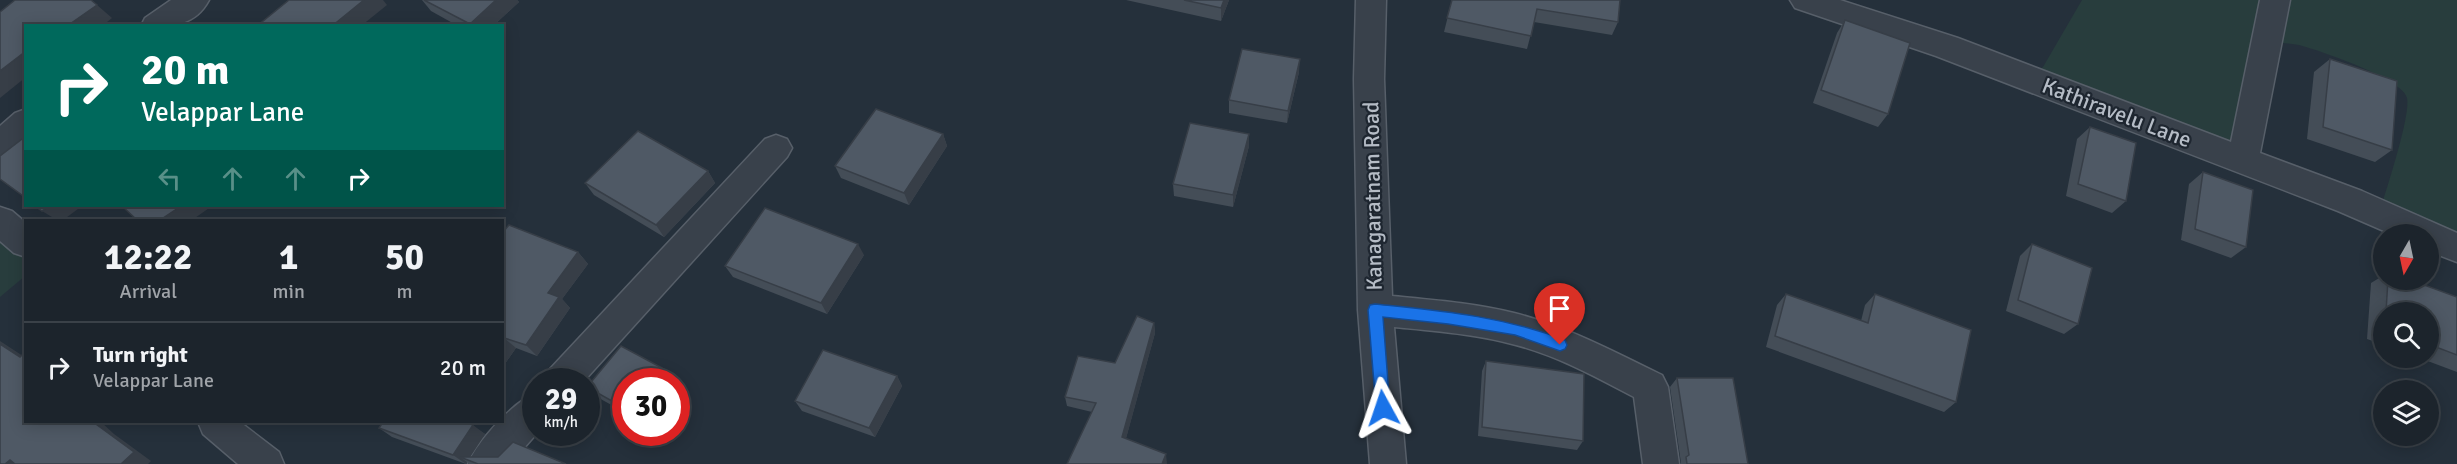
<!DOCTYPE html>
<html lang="en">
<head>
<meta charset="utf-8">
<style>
	:root { --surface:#1c242c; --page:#252c34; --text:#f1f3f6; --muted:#a0a4a9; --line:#3a4148 }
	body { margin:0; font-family:Signika,sans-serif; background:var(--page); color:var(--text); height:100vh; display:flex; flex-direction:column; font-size:22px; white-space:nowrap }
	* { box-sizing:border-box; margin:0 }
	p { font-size:20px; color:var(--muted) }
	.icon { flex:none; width:33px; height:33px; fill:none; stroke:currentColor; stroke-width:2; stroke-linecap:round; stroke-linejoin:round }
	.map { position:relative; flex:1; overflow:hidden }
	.sheet { position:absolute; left:24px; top:219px; width:480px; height:204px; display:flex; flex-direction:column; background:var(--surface); border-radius:0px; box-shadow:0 3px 15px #0003,0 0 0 2px var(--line) }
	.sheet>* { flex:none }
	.guide { position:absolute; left:24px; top:24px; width:480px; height:183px; border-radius:0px; box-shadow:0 3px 15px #0003,0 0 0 2px var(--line); background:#00695c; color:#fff; overflow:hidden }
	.needle { width:39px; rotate:189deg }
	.fabs { position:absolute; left:2373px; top:224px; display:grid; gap:12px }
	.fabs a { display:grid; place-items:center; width:66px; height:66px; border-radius:50%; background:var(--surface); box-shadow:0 3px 15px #0003,0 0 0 2px var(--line); font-size:30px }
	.speed { position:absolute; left:522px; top:368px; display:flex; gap:12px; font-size:30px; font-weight:700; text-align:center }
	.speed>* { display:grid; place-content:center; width:78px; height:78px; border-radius:50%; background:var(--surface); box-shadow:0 3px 15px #0003,0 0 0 2px var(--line); line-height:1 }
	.speed small { font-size:15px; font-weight:400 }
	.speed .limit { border:9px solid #d22; background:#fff; color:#111 }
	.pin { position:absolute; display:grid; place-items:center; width:51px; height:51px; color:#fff; margin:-62px -26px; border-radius:50% 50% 50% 0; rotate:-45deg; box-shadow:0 0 6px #0007 }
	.pin .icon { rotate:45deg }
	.me { position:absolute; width:66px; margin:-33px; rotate:355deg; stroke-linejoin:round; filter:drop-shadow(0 0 4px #0008) }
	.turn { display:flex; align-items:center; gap:21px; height:126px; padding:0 18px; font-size:27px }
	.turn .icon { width:78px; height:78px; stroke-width:2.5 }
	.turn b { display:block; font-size:42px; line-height:51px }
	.lanes { display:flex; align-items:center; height:57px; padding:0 18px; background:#0003; justify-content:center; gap:30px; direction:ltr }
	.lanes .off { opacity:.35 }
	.eta { display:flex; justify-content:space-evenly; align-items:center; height:102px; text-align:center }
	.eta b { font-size:36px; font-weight:700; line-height:42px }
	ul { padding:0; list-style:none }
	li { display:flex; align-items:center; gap:18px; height:90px; padding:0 18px; border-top:2px solid var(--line) }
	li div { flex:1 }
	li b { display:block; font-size:22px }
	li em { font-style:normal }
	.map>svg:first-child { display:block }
</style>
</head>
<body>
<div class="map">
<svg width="2457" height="464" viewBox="0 0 2457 464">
	<rect width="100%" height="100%" fill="#25303b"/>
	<g fill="#283d3d">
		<path d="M2082 0H2457V248L2379 214C2385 193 2411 116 2407 98 2404 79 2318 50 2299 45 2288 43 2277 43 2267 41L2243 160 2032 79 2043 67Z"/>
		<path d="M0 221 26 243 25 276 0 297Z"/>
	</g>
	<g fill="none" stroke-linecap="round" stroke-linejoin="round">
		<defs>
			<g id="street">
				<path d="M171 0H209C194 28 169 26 141 26L145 18Z"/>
				<path d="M1356 0H1386L1384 79 1392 296C1433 300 1474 303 1514 313 1566 326 1615 352 1662 375L1668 387 1679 464H1643L1634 397C1596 377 1558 356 1516 345 1476 334 1435 331 1394 327L1406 464H1370L1358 310 1354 79Z"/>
				<path d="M1790 0H1840L1958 38 2231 142 2260 0H2290L2260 153 2362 191 2457 233V262L2428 251V234H2391L2338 211 1936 56 1795 8Z"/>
				<path d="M26 109V142L11 155 0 159V126L15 113Z"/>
				<path d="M776 135 787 139 792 148 787 157 584 381H543L549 370 765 139Z"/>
				<path d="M0 207 12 211 26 223V257L14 253 0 241Z"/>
				<path d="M536 393V432H538L510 464H468C477 442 514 401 536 393Z"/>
				<path d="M198 422H240L279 452 284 464H238L203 434Z"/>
			</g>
		</defs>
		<use href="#street" stroke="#575f69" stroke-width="3"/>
		<use href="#street" fill="#39414b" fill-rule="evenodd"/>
	</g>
	<g fill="#444d57">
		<path d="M422 0H517L519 2 493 26H458L431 11Z"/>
		<path d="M1126 0H1229L1221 21Z"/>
		<path d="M1452 0H1620L1618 22 1612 35 1534 22 1527 49 1444 32Z"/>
		<path d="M1845 20 1888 114 1878 127 1813 103 1837 33Z"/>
		<path d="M2330 59 2392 150 2375 162 2307 139 2314 72Z"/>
		<path d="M1299 72 1287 123 1229 113V100Z"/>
		<path d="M2090 127 2126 201 2112 213 2066 196 2077 139Z"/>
		<path d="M943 134 947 146 909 205 841 178 835 166Z"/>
		<path d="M1249 146 1233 207 1174 196 1173 184Z"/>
		<path d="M708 171 715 183 664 237 594 195 585 183Z"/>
		<path d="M2203 172 2246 247 2231 258 2181 240 2189 184Z"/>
		<path d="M502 233 578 252 588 264 562 299 570 308 537 356 516 348 502 368Z"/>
		<path d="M2032 244 2078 324 2064 334 2006 311 2020 256Z"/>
		<path d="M864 255 827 314 733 277 725 266Z"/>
		<path d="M2384 275V279H2408L2457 297V372L2417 357H2428V312H2384V345L2367 339 2371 283Z"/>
		<path d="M1786 294 1861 321 1865 305 1875 294 1956 402 1944 412 1766 347 1777 305Z"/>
		<path d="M1154 323 1155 333 1126 438 1167 462 1067 464 1092 412 1067 406 1065 397 1115 363Z"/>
		<path d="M1486 361 1583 441 1577 450 1478 436 1482 371Z"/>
		<path d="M664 369 673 379 671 381H626V413L597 397 587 387Z"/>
		<path d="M897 376 902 386 875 437 802 411 795 401Z"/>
		<path d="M1677 378 1748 464H1680L1681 463 1670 387Z"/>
		<path d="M466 422 485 434 470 457 566 464H469L467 462 466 464 392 437 379 428Z"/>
	</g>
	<g fill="#373e47">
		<path d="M364 0H383L387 5 361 26H332Z"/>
		<path d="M496 0H517L519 2 493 26H471L470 24Z"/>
		<path d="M1224 0H1229L1221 21V8Z"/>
		<path d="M97 5 112 18 102 26H67Z"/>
		<path d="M26 51V77L0 98V71Z"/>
		<path d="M1300 59 1299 72 1287 123 1288 111Z"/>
		<path d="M943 134 947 146 909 205 904 193Z"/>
		<path d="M1249 134V146L1233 207V195Z"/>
		<path d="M708 171 715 183 664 237 656 225Z"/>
		<path d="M50 206H82L63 220H57L42 211Z"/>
		<path d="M181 206H212L192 220H160Z"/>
		<path d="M858 244 864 255 827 314 821 303Z"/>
		<path d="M578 252 588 264 562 299 570 308 537 356 526 345 548 293Z"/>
		<path d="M1154 323 1155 333 1124 446 1122 437Z"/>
		<path d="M504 338 516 348 502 368V341Z"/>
		<path d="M0 341 26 358 20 357 0 344Z"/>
		<path d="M664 369 673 379 671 381H654Z"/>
		<path d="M897 376 902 386 875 437 869 428Z"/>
		<path d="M93 422H101L114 434 151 461 148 464H121L96 425Z"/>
		<path d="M473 425 485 434 468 460 460 457 467 462 466 464 453 455Z"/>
		<path d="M1166 454 1167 464H1162Z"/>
		<path d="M10 460 19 464H5Z"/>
	</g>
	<g fill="#4f5965" stroke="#373e47" stroke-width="1.5">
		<path d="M15 0H91L97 5 67 26H26V51L0 71V12Z"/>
		<path d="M289 0H364L332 26H257Z"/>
		<path d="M424 0H496L470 24Z"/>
		<path d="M1184 0H1224L1221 8Z"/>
		<path d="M1452 0H1620L1618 22 1537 9 1531 36 1447 18Z"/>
		<path d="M1845 20 1910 43 1888 114 1821 90Z"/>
		<path d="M1242 49 1300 59 1288 111 1229 100Z"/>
		<path d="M2330 59 2397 81 2392 150 2323 127Z"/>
		<path d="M876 109 943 134 904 193 835 166Z"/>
		<path d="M1190 123 1249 134 1233 195 1173 184Z"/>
		<path d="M2090 127 2136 143 2126 201 2078 184Z"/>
		<path d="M638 131 708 171 656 225 585 183Z"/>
		<path d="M26 136V198L0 179V156Z"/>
		<path d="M2203 172 2253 190 2246 247 2195 229Z"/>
		<path d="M35 206H50L42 211Z"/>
		<path d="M122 206H181L160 220H137Z"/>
		<path d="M765 208 858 244 821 303 725 266Z"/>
		<path d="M509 225 578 252 548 293 559 297 526 345 504 338 502 341V233Z"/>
		<path d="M2032 244 2092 268 2078 324 2018 300Z"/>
		<path d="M2388 279H2408L2457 297V355L2428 344V312H2386Z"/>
		<path d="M1786 294 1868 323 1875 294 1971 330 1956 402 1775 336Z"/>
		<path d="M1137 316 1154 323 1122 437 1166 454 1162 464H1067L1096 403 1065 397 1078 356 1115 363Z"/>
		<path d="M0 344 20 357 24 353 26 355V422H93L134 452 121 464H15L10 460 5 464H1L0 463Z"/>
		<path d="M621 346 664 369 654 381H626V409L587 387Z"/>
		<path d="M823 350 897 376 869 428 795 401Z"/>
		<path d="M1486 361 1584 374 1583 441 1482 427Z"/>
		<path d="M1677 378H1733L1748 464H1687L1686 457 1689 455Z"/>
		<path d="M383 422H465L473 425 453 455 379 428Z"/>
		<path d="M513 442 566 464H478L460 457H498Z"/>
	</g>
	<path fill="#1a73e8" stroke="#114b97" stroke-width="1.5" d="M1375 304C1442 311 1502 316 1565 340L1567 345 1565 349 1560 351 1515 335 1448 324 1383 317 1390 408 1388 413 1383 415 1378 413 1376 408 1368 310 1370 305Z"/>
	<g text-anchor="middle" stroke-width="4.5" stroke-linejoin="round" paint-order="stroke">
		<g font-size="22" fill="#b5bcc6" stroke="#1e2630">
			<text transform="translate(2117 112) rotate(21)" y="8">Kathiravelu Lane</text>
			<text transform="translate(1372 196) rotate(-91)" y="8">Kanagaratnam Road</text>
		</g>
	</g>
</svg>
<div class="fabs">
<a><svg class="needle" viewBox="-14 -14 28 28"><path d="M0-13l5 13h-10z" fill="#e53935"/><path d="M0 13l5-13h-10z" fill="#a0a4a9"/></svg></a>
<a><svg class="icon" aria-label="search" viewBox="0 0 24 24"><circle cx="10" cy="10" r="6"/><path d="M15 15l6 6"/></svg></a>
<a><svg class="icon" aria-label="layers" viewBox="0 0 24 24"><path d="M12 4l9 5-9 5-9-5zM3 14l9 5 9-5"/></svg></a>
</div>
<div class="speed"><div>29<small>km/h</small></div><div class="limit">30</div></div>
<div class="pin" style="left:1560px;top:345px;background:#d93025"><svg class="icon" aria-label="arrive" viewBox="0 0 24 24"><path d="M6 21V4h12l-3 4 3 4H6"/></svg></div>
<svg class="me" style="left:1383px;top:408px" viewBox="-20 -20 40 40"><path d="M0-17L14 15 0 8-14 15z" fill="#1a73e8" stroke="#fff" stroke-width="4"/></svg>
<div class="guide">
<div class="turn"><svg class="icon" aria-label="right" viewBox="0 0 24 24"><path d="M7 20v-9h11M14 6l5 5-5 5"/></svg><div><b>20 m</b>Velappar Lane</div></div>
<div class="lanes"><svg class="icon off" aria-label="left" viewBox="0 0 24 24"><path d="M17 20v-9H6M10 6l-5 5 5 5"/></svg><svg class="icon off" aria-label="ahead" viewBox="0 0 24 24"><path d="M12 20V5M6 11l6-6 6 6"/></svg><svg class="icon off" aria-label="ahead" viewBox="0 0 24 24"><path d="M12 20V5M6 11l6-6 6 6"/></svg><svg class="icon" aria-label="right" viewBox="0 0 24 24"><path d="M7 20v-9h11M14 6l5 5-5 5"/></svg></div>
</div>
<section class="sheet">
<div class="eta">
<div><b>12:22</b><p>Arrival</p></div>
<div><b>1</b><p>min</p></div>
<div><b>50</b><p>m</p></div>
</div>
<ul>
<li><svg class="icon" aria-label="right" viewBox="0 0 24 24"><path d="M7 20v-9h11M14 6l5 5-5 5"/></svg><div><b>Turn right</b><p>Velappar Lane</p></div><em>20 m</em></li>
</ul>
</section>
</div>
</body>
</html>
